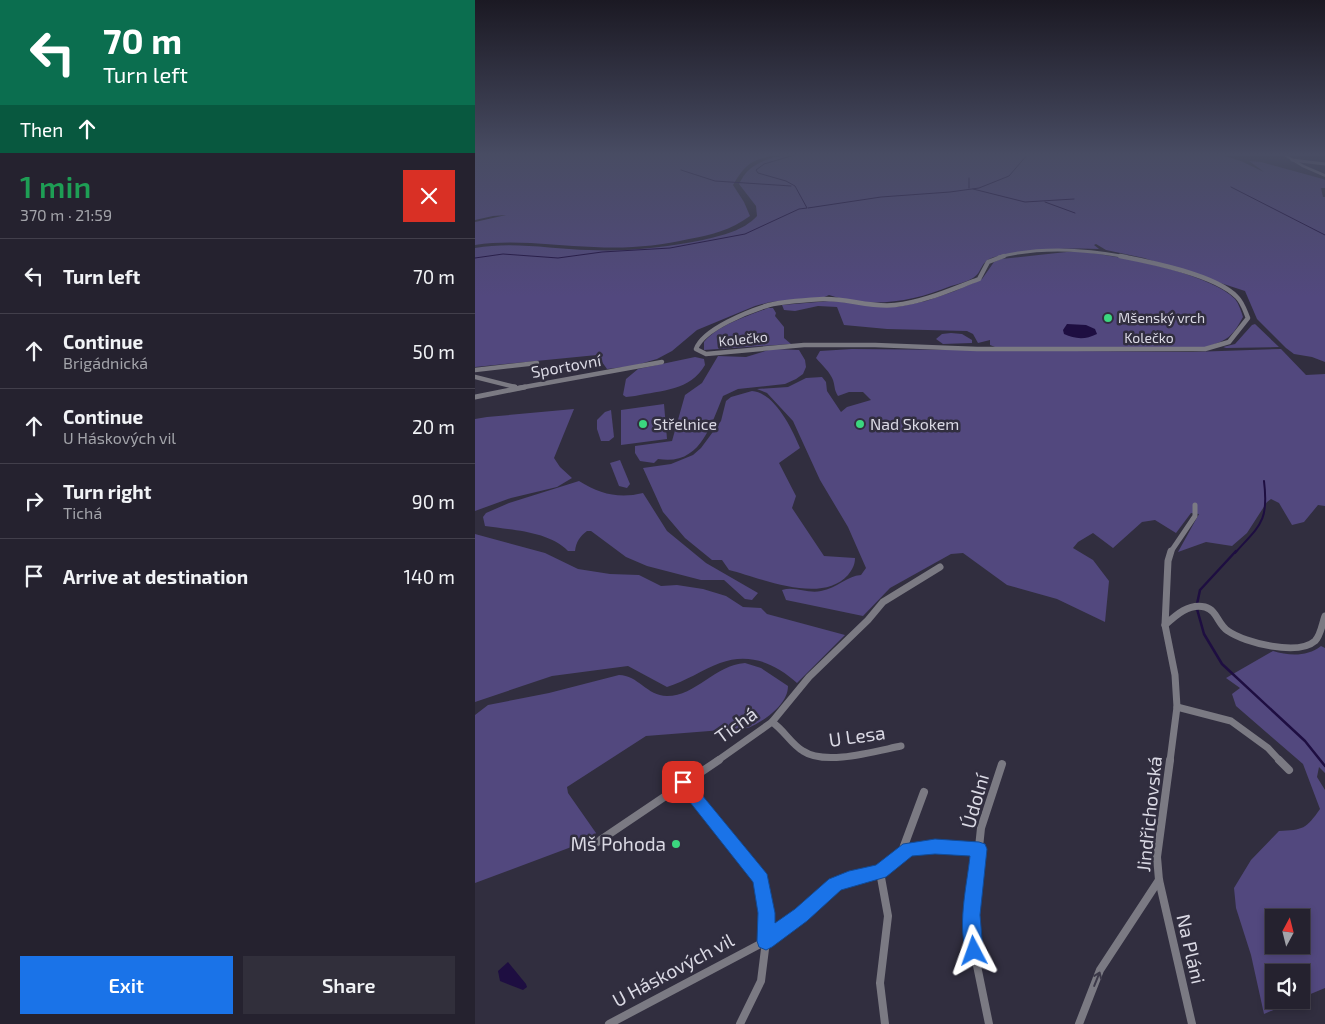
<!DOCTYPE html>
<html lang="en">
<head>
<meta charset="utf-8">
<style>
	:root { --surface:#25222f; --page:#312f3b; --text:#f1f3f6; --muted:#a3a4aa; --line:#423f4b; --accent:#1a73e8 }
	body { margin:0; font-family:"Exo 2",sans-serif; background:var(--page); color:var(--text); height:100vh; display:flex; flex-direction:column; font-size:19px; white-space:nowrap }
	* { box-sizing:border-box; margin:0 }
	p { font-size:16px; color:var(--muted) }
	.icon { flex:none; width:28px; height:28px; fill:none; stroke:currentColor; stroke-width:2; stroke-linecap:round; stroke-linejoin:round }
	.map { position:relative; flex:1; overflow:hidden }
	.details { display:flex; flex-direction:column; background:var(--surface); width:475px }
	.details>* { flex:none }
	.guide { background:#0b6e4f; color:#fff; overflow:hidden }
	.needle { width:32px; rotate:7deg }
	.fabs { position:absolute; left:790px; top:909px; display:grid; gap:10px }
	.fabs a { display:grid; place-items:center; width:45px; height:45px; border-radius:0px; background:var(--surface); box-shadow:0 2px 8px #0003,0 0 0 1px var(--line); font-size:25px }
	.pin { position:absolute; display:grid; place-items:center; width:42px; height:42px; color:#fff; margin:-21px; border-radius:10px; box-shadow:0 2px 8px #0006 }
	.me { position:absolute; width:55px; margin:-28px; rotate:356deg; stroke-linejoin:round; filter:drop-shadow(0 0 4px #0008) }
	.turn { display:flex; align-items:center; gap:18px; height:105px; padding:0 20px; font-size:22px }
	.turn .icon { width:65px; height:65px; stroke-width:2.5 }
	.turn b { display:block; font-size:35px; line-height:42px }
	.then { display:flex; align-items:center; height:48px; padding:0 20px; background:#0003; gap:10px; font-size:19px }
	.round { display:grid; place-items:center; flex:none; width:52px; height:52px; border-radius:0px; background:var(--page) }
	.headline { display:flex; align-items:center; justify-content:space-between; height:85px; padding:0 20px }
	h1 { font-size:30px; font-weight:600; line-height:38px; color:#1e9e55 }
	.primary-button { display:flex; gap:10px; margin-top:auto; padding:10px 20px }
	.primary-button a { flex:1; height:58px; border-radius:0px; background:var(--accent); color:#fff; font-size:20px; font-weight:600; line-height:58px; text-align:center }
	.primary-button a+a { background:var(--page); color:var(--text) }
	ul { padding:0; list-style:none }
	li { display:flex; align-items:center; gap:15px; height:75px; padding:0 20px; border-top:1px solid var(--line) }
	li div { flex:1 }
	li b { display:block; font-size:19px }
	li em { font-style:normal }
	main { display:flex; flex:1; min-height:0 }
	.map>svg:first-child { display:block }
</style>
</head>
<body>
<main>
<section class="details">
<div class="guide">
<div class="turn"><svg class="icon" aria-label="left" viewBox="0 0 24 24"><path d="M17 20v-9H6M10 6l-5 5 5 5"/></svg><div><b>70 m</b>Turn left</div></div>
<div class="then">Then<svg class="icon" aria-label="ahead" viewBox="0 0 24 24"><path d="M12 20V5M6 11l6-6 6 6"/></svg></div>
</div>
<div class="headline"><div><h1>1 min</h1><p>370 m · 21:59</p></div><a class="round" style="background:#d93025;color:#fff"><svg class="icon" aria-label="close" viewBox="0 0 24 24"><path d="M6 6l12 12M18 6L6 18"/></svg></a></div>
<ul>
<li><svg class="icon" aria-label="left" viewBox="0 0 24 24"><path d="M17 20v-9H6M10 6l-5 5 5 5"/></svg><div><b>Turn left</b></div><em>70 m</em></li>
<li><svg class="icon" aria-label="ahead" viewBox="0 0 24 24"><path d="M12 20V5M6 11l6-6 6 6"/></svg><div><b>Continue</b><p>Brigádnická</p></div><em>50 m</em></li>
<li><svg class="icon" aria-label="ahead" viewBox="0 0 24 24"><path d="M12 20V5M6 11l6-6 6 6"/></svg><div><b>Continue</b><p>U Háskových vil</p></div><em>20 m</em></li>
<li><svg class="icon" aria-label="right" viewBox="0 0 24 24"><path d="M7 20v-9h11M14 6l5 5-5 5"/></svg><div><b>Turn right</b><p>Tichá</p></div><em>90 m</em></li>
<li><svg class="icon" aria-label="arrive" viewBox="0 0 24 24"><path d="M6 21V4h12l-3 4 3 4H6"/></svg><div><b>Arrive at destination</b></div><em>140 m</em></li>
</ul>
<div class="primary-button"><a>Exit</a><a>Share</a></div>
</section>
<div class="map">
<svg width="850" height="1024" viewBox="0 0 850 1024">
	<rect width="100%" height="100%" fill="#312e3f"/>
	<g fill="#52487e" fill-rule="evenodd">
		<path d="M0 154H305C278 160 273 160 258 185L269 202 275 216C256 230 236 235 214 239 183 246 151 249 119 247 80 246 39 239 0 245V222L31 215 18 216 0 220Z"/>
		<path d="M316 154H743L766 161 789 172 774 161 786 162 848 179 850 180V188H846L848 197H850V362L837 357 819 354 811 348 782 319 770 291 669 258 631 250 621 244 619 245 624 249C588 247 554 251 519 257 504 262 508 272 498 278 491 282 483 284 476 286 437 302 395 309 354 295L347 298 295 302 280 306 222 330 197 351 182 359 158 366 132 369 122 355 0 367V248C37 241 77 249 114 250 152 252 191 247 228 240 248 235 268 231 282 216L281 206 264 184C274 162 294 158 316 154Z"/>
		<path d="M601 251C639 255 733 272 760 299 764 304 766 311 768 317 756 338 754 339 732 347H520L515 345V340L503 343 498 334 492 331 412 329 369 325 362 307 343 306 320 311 309 310 307 305 355 301 422 307 451 301 480 291 507 279 519 262 526 259Z"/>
		<path d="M293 308H298L301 313 300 316 309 327V338L316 344 229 350V342C245 324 271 317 293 308Z"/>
		<path d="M780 324 804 347 751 348 748 347 760 344 777 325Z"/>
		<path d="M476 333 487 334 497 340V343L468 344 461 339 467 334Z"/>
		<path d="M297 349 324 350 330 360 331 367 328 374 321 379 310 384 263 389 248 396C235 427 225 466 183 459L179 463 165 461 160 453V446L197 441 210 395 227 383 243 356 271 357Z"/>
		<path d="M377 349 717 352 806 349 831 375 850 374V506L843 505 829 522 817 525 804 503 796 499 792 502 772 533 757 546 731 542 703 552 724 514 716 513 701 533 680 520 667 522 638 548 618 533 603 542 598 548 618 560 634 581 630 622 582 599 532 585 488 553 476 554 415 588 388 616 311 600 307 590C320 586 333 594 346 591 362 588 372 576 386 575L391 568 373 527 345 480 318 421 292 393 282 389 313 387 331 378 347 377 351 382 352 391 366 412 372 407 396 400 388 392H374L363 396C359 390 360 386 358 380 355 372 347 365 341 358L345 351Z"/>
		<path d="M220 357 229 359 230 365C215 391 187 390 160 396L151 397 148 395 151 379 163 369Z"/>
		<path d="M277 391C300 393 317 429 325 448L304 463 321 496 317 508 349 556 380 558C380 565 377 570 373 575 346 605 286 578 254 570L247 560H237L210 538 188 512 168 468 196 464 218 455 226 448 246 421 251 401 256 397Z"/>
		<path d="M189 404 192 439 146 445V410Z"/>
		<path d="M99 409 79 458 85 467 97 478 82 487 36 498 0 511V419L12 417Z"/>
		<path d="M136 410 139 437 134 441H126L122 429V420L130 412Z"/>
		<path d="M145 460 155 484 152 488 144 486 135 463Z"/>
		<path d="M104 481C125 494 144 499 168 493L192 531 231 563 283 593 277 600 270 599 249 580H226L172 566 151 557 116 531H112C105 536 101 542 100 551H93C74 531 36 530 10 526L8 517 11 513 34 503Z"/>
		<path d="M0 534 70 553 103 569 135 574 164 575 186 586 202 585 228 589 251 596 268 607 286 608 292 614 370 635 322 683C300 663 274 652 245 663 227 670 211 681 192 687L153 666 77 676 0 702Z"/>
		<path d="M846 646 850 648V773L844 767 842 777 850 790V988L826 998V972H799V1000H822L789 1014 776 955 761 908 759 888 776 860 804 831C828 830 831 829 845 809L828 764 761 706 757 694 765 688 751 678 798 651C814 656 832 657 846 646ZM799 918H826V945H799Z"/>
		<path d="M270 663 286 668 313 686C313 705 289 721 273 728L171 736 92 787 93 793 121 833 115 840 0 883V715L13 705 74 693 144 675C163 675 172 696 192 696 221 696 240 665 270 663Z"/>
	</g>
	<g fill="#1e0e41">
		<path d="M592 324 611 325 620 329 622 334C610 340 600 339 589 334L588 330Z"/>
		<path d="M33 962 51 984 52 987 48 990 25 981 23 971Z"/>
	</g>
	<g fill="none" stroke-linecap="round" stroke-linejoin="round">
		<g stroke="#1e0e41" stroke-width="1">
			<path d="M206 170 240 181 316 186"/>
			<path d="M494 178V188"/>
			<path d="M756 187 850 235"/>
			<path d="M498 189 550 202 599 199"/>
			<path d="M570 202 600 213"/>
			<path d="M333 208 406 197 475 192 504 188 534 176 553 154"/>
			<path d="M0 258 28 254 83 258 127 252 195 248 270 234 324 209 332 208 320 186 311 181 283 173 281 170 289 164 323 154"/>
		</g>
		<path stroke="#1e0e41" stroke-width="2" d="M760 553C785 525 794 522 789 481"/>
		<g stroke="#1e0e41" stroke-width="2.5">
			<path d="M722 604 725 590 761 551"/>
			<path d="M722 609 729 634 747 664 830 741 850 766"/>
		</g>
		<g stroke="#7b7a83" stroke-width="3">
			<path d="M817 160 850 164"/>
			<path d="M524 257C566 246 610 249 652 257"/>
		</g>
		<g stroke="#7b7a83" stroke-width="4.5">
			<path d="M529 256 513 262 504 279C477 289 449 302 420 305 396 308 372 298 348 299 331 300 310 301 294 305 274 311 228 329 221 349L231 354 329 345H400L502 349H730L754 342 773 318C770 311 768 303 762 297 741 275 676 262 645 256"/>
			<path d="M0 370 62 363"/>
			<path d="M0 377 40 387"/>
			<path d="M44 388 187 362"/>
		</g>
		<g stroke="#7b7a83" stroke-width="5">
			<path d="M38 387H40"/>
			<path d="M0 397 50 387"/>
			<path d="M695 553 720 516V505"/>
		</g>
		<g stroke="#7b7a83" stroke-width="7">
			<path d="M690 625C701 615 714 603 730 607 742 610 743 625 753 631 770 643 823 656 840 641 846 635 847 624 850 616"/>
			<path d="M702 707 756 721 793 748 805 761"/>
			<path d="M297 722C309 730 316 744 328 751 350 766 401 751 426 746"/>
			<path d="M242 761 297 722 334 677 393 620 408 602 465 567"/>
			<path d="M695 761 702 707 700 675 690 625 693 561 696 551"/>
		</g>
		<g stroke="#7b7a83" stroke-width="8">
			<path d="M695 760 682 857 684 880 717 1024"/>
			<path d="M804 760 814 770"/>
			<path d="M208 783 286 879 291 913V941L286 981 265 1024"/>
			<path d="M118 845 244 760"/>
			<path d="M426 854 442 847 504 849"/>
			<path d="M405 872 413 916 405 983 410 1024"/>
			<path d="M134 1024 291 941 326 915 360 885 374 879 405 872 426 854 449 792"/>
			<path d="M514 1024 499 951 497 915 506 828 527 764"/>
			<path d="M604 1024 625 970 684 880"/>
		</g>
		<path fill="#7b7a83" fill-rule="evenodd" d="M806 154H810L829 165 850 174V177L827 167Z"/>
	</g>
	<defs><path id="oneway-shaft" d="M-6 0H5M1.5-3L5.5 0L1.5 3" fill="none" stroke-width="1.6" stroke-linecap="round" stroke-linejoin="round" transform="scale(1.25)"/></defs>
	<use stroke="#3c3949" href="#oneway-shaft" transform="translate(622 979) rotate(-68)"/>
	<linearGradient id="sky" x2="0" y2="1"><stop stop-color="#1b1923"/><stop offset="0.52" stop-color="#484c63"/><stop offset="1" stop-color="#484c63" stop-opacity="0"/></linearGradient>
	<rect width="850" height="297" fill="url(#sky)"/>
	<path fill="#1a73e8" stroke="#114b97" d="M208 776 213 778 292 874 300 913V923L320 909 354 879 374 871 401 865 428 844 460 839 504 842 510 844 512 849 505 915 508 951 506 957 499 960 493 957C481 929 492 885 495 856L460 854 437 856 411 877 366 890 332 921 297 947 291 950 284 947 282 941 283 913 278 882 203 787 200 782 203 778Z"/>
	<g fill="#3bd77f" stroke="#312e3f" stroke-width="2">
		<circle cx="633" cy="318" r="5"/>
		<circle cx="168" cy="424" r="5"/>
		<circle cx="385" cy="424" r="5"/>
		<circle cx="201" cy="844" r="5"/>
	</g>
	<g text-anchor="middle" stroke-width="5" stroke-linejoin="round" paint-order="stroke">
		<g font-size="14" fill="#dad9e4" stroke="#312e3f" text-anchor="start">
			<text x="643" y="323">Mšenský vrch</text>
		</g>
		<g font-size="14" fill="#dad9e4" stroke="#312e3f">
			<text x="674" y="343">Kolečko</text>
			<text transform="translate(268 339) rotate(-6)" y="5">Kolečko</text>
		</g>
		<g font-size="16" fill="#dad9e4" stroke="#312e3f">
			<text transform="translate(91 366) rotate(-10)" y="6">Sportovní</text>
		</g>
		<g font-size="16" fill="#dad9e4" stroke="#312e3f" text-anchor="start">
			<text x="178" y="430">Střelnice</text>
			<text x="395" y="430">Nad Skokem</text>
		</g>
		<g font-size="19" fill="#dad9e4" stroke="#312e3f">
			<text transform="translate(261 725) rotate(-36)" y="7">Tichá</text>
			<text transform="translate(382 736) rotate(-8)" y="7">U Lesa</text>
			<text transform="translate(500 801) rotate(-74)" y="7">Údolní</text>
			<text transform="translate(674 814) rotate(-84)" y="7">Jindřichovská</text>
			<text transform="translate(716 949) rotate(77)" y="7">Na Pláni</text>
			<text transform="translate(198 970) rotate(-28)" y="7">U Háskových vil</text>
		</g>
		<g font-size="19" fill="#dad9e4" stroke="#312e3f" text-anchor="end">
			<text x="191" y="851">Mš Pohoda</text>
		</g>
	</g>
</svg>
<div class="fabs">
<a><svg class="needle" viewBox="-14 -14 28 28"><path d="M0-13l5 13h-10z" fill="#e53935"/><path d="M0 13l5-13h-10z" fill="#a3a4aa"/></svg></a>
<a><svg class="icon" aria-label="sound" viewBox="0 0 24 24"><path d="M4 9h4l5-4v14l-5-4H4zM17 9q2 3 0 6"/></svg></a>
</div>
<div class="pin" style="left:208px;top:782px;background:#d93025"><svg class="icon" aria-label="arrive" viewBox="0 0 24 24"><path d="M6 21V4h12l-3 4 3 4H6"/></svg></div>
<svg class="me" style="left:499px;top:951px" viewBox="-20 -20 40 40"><path d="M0-17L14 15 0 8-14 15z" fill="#1a73e8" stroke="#fff" stroke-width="4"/></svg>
</div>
</main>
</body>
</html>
